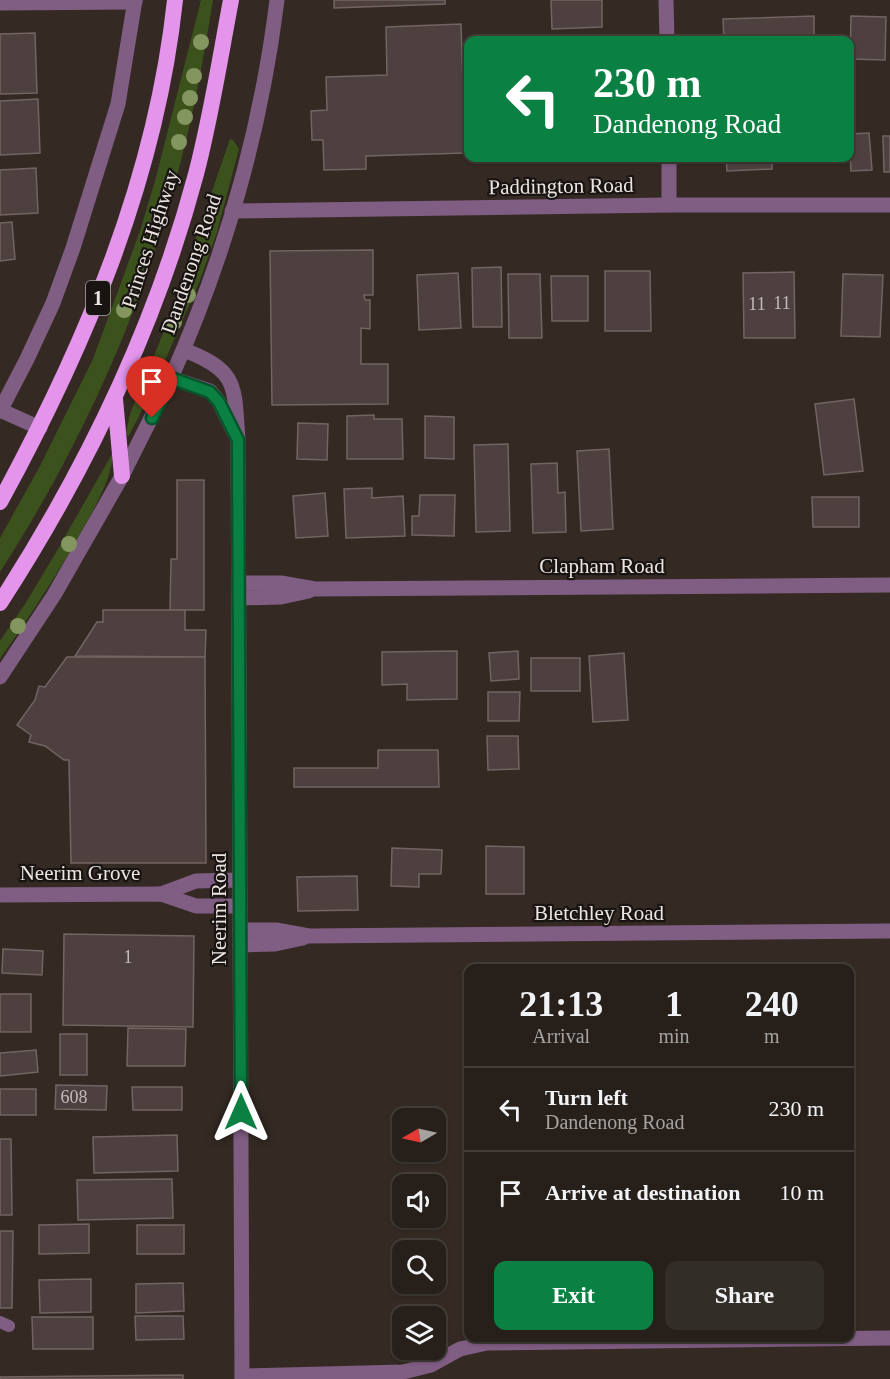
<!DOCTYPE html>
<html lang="en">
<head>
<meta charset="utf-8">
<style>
	:root { --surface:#27201a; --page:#332d27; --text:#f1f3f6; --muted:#a4a3a2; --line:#433e39; --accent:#0b8043 }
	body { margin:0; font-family:"Times New Roman",serif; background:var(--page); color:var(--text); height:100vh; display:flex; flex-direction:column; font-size:22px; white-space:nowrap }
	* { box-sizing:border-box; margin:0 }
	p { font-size:20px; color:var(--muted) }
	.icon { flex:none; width:33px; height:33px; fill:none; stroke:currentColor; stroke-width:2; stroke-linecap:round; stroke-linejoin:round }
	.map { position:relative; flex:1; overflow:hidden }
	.drawer { position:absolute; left:464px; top:964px; width:390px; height:378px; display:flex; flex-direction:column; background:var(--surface); border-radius:12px; box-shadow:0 2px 4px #0004,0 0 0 2px var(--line) }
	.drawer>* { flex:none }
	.top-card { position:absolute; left:464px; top:36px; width:390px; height:126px; border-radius:12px; box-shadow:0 2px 4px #0004,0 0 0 2px var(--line); background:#0b8043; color:#fff; overflow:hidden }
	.needle { width:39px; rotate:261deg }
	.tools { position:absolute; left:392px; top:1108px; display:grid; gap:12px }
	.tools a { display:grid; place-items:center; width:54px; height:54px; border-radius:12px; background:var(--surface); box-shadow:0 2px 4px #0004,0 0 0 2px var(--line); font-size:30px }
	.pin { position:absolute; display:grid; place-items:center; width:51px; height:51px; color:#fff; margin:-62px -26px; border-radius:50% 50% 50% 0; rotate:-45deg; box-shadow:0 0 6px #0007 }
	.pin .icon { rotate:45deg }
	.me { position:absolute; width:66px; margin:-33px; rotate:0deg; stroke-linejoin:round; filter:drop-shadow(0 0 4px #0008) }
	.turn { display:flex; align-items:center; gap:21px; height:126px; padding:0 30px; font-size:27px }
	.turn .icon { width:78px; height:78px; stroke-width:2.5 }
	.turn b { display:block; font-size:42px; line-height:51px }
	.eta { display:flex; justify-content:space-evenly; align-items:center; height:102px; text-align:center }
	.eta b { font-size:36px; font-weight:700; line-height:42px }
	.cta { display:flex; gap:12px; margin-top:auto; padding:12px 30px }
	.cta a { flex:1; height:69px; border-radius:12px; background:var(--accent); color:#fff; font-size:24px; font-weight:700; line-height:69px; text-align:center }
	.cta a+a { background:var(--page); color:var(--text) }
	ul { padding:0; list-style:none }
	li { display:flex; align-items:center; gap:18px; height:84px; padding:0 30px; border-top:2px solid var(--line) }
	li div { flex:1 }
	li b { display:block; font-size:22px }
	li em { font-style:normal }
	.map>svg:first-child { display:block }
</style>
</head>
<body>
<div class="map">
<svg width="890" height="1379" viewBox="0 0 890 1379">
	<rect width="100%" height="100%" fill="#342a23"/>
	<g fill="#3c521c">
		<path d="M201 0H213C203 62 192 123 175 183 138 320 77 453 0 572V538L40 466 93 359 140 231 155 181Z"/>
		<path d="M230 139 233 140 239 149 217 232 200 280 150 395 128 437 126 433 130 414 162 336Z"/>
		<path d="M112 454C119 486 23 627 0 659V641L25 604 58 549Z"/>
	</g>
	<g fill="#4e403f" stroke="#726462" stroke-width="1.5">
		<path d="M334 0H445V4L334 8Z"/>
		<path d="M551 0H602V27L552 29Z"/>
		<path d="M814 16V39L724 40 723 19Z"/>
		<path d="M851 16 886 17 885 60 850 59Z"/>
		<path d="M461 24 465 153 366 156V169L324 170 323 140H312L311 111 327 110 326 77 387 75 386 27Z"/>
		<path d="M35 33 37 93 0 94V34Z"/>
		<path d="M38 99 40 153 0 155V101Z"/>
		<path d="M869 133 872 170 851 171 849 134Z"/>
		<path d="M883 136H890V172H884Z"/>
		<rect x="568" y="158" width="51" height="4"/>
		<path d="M726 158H772V169L727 171Z"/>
		<path d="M36 168 38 213 0 215V170Z"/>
		<path d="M12 222 15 259 0 261V223Z"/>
		<path d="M373 250V295H364L365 300H370V329L361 328V364H388V404L272 405 270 251Z"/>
		<path d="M501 267 502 327H473L472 268Z"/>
		<path d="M605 271H650L651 331H605Z"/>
		<path d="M794 272 795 338H744L743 273Z"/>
		<path d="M458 273 461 328 419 330 417 275Z"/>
		<path d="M508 274H540L542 338H509Z"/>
		<path d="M843 274 883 275 880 337 841 336Z"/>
		<path d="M551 276H588V321H552Z"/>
		<path d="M854 399 863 471 824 475 815 404Z"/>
		<path d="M374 415V419H402L403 459H347V416Z"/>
		<path d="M425 416 454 417V459L425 458Z"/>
		<path d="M298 423 328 424 327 460 297 459Z"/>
		<path d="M508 444 510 531 476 532 474 445Z"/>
		<path d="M609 449 613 529 581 531 577 451Z"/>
		<path d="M557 463 558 493 565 492 566 532 533 533 531 464Z"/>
		<path d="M177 480H204V610H170L171 559H177Z"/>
		<path d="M372 488V498L403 496 405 536 346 538 344 489Z"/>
		<path d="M325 493 328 536 296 538 293 496Z"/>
		<path d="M420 495H455L454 536 412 535V516H419Z"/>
		<path d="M812 497H859V527H813Z"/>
		<path d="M103 610H185V630H206L205 657 75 656 97 622H103Z"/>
		<path d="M457 651V699L407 700V684L382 685V652Z"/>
		<path d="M518 651 519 679 491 681 489 653Z"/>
		<path d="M624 653 628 720 593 722 589 656Z"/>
		<path d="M67 657H205L206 863H71L69 760H64L45 746 29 742 31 735 17 725 35 700 39 686 45 687Z"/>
		<rect x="531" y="658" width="49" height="33"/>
		<path d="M488 692H520L519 721H488Z"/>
		<path d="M487 736H518L519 769 488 770Z"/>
		<path d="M378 750H438L439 787H294V768H378Z"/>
		<path d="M486 846 524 847V894H486Z"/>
		<path d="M392 848 442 850 441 874H419V887L391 886Z"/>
		<path d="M357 876 358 910 298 911 297 877Z"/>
		<path d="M64 934 194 936 193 1027 63 1025Z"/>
		<path d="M3 949 43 951 42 975 2 973Z"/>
		<rect x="0" y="994" width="31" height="38"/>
		<path d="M128 1028 186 1029 185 1066H127Z"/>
		<rect x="60" y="1034" width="27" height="41"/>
		<path d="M36 1050 38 1072 0 1076V1053Z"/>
		<path d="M56 1085 107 1086 106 1110 55 1109Z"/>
		<path d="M132 1087H182V1110H133Z"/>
		<rect x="0" y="1089" width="36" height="26"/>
		<path d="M177 1135 178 1171 94 1173 93 1137Z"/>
		<path d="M0 1139H11L12 1215H0Z"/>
		<path d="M172 1179 173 1218 78 1220 77 1180Z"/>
		<path d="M89 1224V1253L39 1254V1225Z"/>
		<rect x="137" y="1225" width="47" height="29"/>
		<path d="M0 1231H13L12 1308H0Z"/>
		<path d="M91 1279V1312L40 1313 39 1280Z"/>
		<path d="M183 1283 184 1311 136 1313V1284Z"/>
		<path d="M135 1316H183L184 1339 136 1340Z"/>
		<path d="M32 1317H93V1349H33Z"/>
		<path d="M183 1375V1379H0V1377Z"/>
	</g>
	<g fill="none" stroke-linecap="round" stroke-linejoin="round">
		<path stroke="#805d83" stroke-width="12" d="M0 1322 9 1326"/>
		<g stroke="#805d83" stroke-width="15">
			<path d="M666 0 667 40"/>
			<path d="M0 3 135 2"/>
			<path d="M669 158V205"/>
			<path d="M232 211 669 205H890"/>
			<path d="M0 410 40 428"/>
			<path d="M0 411 27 359 53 303 73 248 118 104 135 0"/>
			<path d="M239 583H281L315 589 890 585"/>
			<path d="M239 598 281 597 309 591"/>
			<path d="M0 677 54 595 122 476 171 378"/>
			<path d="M161 894 196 881 239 880"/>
			<path d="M0 895 161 894 196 906H240"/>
			<path d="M240 930H276L309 936 890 931"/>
			<path d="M240 945 275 944 303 938"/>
			<path d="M242 1376 403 1372 431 1365 460 1349 487 1343 890 1338"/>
		</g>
		<g stroke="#805d83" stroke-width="15">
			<path d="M184 350C239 371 234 386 238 440L242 1379"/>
			<path d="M234 432 219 402 210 391 171 378C224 259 261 130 277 0"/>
		</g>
		<g stroke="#e495eb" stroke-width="16">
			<path d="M115 399 122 476"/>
			<path d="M0 502C85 346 156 179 175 0"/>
			<path d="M0 603C86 470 155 328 196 174 211 117 220 58 231 0"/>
		</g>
	</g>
	<g fill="#849660">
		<circle cx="201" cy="42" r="8"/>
		<circle cx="194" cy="76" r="8"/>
		<circle cx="190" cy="98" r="8"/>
		<circle cx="185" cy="117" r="8"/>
		<circle cx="179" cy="142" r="8"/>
		<circle cx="188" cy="295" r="8"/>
		<circle cx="124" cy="310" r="8"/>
		<circle cx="174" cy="322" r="8"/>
		<circle cx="69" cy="544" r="8"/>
		<circle cx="18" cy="626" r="8"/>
	</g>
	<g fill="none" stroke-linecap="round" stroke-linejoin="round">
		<defs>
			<path id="route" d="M152 418 171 378 210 392 219 402 238 440 241 1112"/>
		</defs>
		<use href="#route" stroke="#07532c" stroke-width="15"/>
		<use href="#route" stroke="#0b8043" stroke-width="10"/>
	</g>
	<g text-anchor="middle" stroke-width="4.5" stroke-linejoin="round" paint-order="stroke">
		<g font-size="18" fill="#c4bcb8">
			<text x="782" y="309">11</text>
			<text x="757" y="310">11</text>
			<text x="128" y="963">1</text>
			<text x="74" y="1103">608</text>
		</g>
		<rect fill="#181411" stroke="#aca6a3" stroke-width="1.5" x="86" y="281" width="24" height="34" rx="4.5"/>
		<g font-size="20" font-weight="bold" fill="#ece5e1">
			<text x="98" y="305">1</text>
		</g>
		<g font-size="21" fill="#ece5e1" stroke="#181411">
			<text transform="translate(561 186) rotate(-1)" y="7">Paddington Road</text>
			<text transform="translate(150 239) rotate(-72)" y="7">Princes Highway</text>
			<text transform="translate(191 264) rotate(-71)" y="7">Dandenong Road</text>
			<text x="602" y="573">Clapham Road</text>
			<text x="80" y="880">Neerim Grove</text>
			<text transform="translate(219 909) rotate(-90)" y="7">Neerim Road</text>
			<text x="599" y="920">Bletchley Road</text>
		</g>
	</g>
</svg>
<div class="tools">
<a><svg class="needle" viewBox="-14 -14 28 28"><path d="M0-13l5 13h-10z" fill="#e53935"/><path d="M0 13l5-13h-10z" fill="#a4a3a2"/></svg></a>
<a><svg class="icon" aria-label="sound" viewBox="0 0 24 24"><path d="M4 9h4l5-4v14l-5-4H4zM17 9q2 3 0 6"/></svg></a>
<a><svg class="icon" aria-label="search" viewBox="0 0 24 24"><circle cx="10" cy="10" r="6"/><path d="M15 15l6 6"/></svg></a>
<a><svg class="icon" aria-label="layers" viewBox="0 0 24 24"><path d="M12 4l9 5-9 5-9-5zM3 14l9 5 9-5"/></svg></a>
</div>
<div class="pin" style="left:152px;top:418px;background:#d93025"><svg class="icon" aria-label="arrive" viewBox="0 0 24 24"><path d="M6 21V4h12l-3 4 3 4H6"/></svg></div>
<svg class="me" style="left:241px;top:1112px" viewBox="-20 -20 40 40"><path d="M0-17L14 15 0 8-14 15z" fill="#0b8043" stroke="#fff" stroke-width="4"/></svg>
<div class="top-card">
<div class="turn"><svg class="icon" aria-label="left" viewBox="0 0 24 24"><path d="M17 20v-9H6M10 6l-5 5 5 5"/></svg><div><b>230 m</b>Dandenong Road</div></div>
</div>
<section class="drawer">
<div class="eta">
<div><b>21:13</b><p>Arrival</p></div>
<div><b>1</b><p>min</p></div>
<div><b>240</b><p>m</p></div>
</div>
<ul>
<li><svg class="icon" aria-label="left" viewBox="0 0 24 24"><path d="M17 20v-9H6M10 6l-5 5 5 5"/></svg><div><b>Turn left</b><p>Dandenong Road</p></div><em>230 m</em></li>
<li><svg class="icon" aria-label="arrive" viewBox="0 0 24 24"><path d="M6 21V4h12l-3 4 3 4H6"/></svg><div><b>Arrive at destination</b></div><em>10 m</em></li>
</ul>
<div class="cta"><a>Exit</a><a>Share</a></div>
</section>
</div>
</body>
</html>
